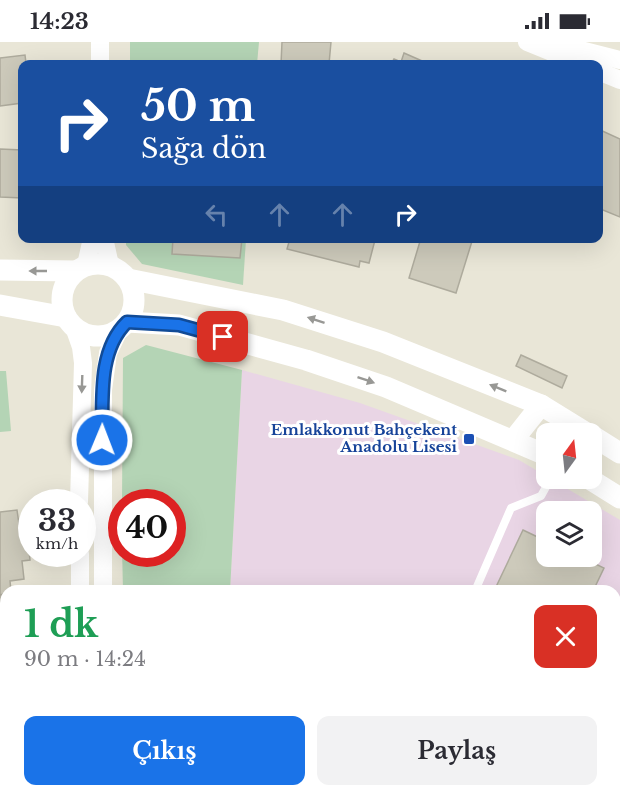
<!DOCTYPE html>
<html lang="tr">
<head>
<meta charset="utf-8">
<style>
	:root { --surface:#fff; --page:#f2f2f3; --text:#2b2b33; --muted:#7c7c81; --accent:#1a73e8 }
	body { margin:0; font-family:"Libre Baskerville",serif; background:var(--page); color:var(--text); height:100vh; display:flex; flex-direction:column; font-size:22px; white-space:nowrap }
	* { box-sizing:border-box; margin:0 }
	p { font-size:20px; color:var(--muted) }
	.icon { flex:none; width:33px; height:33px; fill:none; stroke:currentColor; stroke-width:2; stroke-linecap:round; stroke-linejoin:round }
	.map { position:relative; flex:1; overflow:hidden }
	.panel { position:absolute; left:0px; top:543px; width:621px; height:212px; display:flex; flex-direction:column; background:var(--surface); border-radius:18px 18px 0 0; box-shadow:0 6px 24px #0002 }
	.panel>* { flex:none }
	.hud { position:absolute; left:18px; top:18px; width:585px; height:183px; border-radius:12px; box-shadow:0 6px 24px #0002; background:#1a4fa0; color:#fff; overflow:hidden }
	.needle { width:39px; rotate:15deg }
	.fabs { position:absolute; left:536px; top:381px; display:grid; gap:12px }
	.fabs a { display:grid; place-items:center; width:66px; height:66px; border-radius:12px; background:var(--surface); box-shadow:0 6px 24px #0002; font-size:30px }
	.speed { position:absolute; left:18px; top:447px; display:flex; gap:12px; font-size:30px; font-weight:700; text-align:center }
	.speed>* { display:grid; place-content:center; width:78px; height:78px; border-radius:50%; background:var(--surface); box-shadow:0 6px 24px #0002; line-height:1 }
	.speed small { font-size:15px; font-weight:400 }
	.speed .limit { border:9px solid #d22; background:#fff; color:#111 }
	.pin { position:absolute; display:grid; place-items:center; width:51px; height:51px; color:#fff; margin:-26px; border-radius:12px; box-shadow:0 3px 9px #0006 }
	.me { position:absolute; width:66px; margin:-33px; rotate:1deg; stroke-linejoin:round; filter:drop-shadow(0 0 4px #0008) }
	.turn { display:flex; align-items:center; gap:21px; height:126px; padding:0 24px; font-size:27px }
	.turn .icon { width:78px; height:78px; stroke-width:2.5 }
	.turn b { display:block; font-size:42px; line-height:51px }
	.lanes { display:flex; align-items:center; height:57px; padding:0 24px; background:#0003; justify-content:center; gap:30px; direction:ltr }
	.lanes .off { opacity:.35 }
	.round { display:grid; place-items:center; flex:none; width:63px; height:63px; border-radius:12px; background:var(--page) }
	.summary { display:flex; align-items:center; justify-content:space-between; height:102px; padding:0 24px }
	h1 { font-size:36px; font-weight:700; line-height:45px; color:#1e9e55 }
	.button { display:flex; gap:12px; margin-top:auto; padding:12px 24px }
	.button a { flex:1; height:69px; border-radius:12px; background:var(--accent); color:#fff; font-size:24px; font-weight:700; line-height:69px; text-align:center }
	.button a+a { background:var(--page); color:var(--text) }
	.status { display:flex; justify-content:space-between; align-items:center; height:42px; padding:0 30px; background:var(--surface); direction:ltr }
	.status svg { height:16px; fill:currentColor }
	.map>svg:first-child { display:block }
</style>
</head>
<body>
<div class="status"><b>14:23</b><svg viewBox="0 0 49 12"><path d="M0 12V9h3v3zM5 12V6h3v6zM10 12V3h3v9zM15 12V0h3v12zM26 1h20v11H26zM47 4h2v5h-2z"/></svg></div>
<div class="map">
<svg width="620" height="754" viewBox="0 0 620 754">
	<rect width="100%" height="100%" fill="#e9e6d7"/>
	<g fill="#e9d5e5" fill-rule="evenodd">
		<path d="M242 328 360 361 519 418 620 478V618L615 627V549H230ZM546 470H591V514H546Z"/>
		<path d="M444 749H550L547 754H453Z"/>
	</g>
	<g fill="#b4d4b5">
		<path d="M130 0H259L257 22H130Z"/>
		<path d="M126 197H246L243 243 142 222 126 203Z"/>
		<path d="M146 303 242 328 230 549H123L121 462 122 512H172V460H122L123 316Z"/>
		<path d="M0 329H6L11 389 0 390Z"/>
		<path d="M620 618V754H547L550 749 615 748V627Z"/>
		<path d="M444 748 453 754H159L157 749Z"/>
	</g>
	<g fill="#cdcabb" stroke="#aeab9d" stroke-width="1.5">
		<path d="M282 0H331L329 22H281Z"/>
		<path d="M404 11 429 22H391L394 17 401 20Z"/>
		<path d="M25 13 26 21 34 22H22V61L0 64V16Z"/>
		<path d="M598 87 620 97V175L598 166Z"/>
		<path d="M0 107 22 108V156L0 155Z"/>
		<path d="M173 196H242L240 216 172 212Z"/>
		<path d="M369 196 375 198 369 221 360 219 359 225 287 207 289 200 280 197Z"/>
		<path d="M421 196H473L456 251 409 236Z"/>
		<path d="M521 313 567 334 562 346 516 324Z"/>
		<path d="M17 468 19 482 26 481 30 518 22 519 24 537 10 539 11 549 0 553V470Z"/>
		<path d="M523 488 546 499V514H579L604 526 593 549 495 547Z"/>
		<path d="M0 553H6V651L0 652Z"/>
		<path d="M6 738V748H24V754H0V739Z"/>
	</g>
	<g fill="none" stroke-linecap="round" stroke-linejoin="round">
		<path stroke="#fff" stroke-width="8" d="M475 549 511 466 541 454 551 436"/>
		<g stroke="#fff" stroke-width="18">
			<path d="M527 0 581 22"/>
			<path d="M549 0 620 18"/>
			<path d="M100 22V0"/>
			<path d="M598 29 620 38"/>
			<path d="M104 196 110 223"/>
			<path d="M86 223 92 196"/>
			<path d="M74 285 81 305 83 321 79 460"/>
			<path d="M80 512V549"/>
			<path d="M103 549V348L108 311 119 288"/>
			<path d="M113 748 114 754"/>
			<path d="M135 748 136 754"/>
		</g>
		<g stroke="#fff" stroke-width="21">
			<circle cx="98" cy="258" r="36"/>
			<path d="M0 228 75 229"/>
			<path d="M128 237 283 268 383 300 541 363 588 392"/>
			<path d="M0 263 66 275"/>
			<path d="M127 280 179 283 306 318 386 345 546 413"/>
			<path d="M591 393 620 411"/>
			<path d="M514 397 541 363"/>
			<path d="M588 436 620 456"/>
		</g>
	</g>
	<defs><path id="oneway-solid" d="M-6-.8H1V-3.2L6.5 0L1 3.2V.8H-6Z" transform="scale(1.5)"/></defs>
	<g fill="#989895">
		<use href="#oneway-solid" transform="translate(38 229) rotate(-180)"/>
		<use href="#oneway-solid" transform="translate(316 278) rotate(-162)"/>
		<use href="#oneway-solid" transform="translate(366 338) rotate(19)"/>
		<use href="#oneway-solid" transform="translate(82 342) rotate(92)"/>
		<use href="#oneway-solid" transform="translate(498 346) rotate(-158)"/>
	</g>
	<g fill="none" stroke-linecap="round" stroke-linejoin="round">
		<defs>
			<path id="route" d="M102 398C103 359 97 309 127 280L179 283 223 295"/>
		</defs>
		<use href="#route" stroke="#114b97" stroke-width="15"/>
		<use href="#route" stroke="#1a73e8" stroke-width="10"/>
	</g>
	<rect fill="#1a4fb4" stroke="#fff" stroke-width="2" x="463" y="391" width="12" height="12" rx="3"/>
	<g text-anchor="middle" stroke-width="6" stroke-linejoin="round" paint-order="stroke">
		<g font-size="15" font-weight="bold" fill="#164399" stroke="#fff" text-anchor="end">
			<text x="457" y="393">Emlakkonut Bahçekent<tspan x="457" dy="17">Anadolu Lisesi</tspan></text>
		</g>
	</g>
</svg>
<div class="fabs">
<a><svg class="needle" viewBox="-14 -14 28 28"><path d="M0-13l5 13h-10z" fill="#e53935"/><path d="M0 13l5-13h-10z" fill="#7c7c81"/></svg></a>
<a><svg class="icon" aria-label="layers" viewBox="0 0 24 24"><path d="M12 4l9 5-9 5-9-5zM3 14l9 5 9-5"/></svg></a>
</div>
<div class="speed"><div>33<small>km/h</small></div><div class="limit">40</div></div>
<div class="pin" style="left:223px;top:295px;background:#d93025"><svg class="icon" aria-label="arrive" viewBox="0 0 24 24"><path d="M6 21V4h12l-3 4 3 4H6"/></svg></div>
<svg class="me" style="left:102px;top:398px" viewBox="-20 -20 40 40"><circle r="17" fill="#1a73e8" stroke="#fff" stroke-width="3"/><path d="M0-11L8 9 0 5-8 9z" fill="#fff"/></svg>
<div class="hud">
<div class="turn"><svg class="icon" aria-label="right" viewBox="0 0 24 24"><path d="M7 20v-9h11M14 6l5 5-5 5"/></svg><div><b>50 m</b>Sağa dön</div></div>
<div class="lanes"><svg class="icon off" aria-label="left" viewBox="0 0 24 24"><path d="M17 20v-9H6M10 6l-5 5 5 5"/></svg><svg class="icon off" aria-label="ahead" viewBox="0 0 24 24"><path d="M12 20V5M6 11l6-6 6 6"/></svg><svg class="icon off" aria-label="ahead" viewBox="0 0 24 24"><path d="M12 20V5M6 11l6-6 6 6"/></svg><svg class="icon" aria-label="right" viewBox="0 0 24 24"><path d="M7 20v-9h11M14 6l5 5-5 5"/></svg></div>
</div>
<section class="panel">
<div class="summary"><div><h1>1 dk</h1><p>90 m · 14:24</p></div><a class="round" style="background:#d93025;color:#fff"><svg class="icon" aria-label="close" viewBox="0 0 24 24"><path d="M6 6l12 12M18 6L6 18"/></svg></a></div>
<div class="button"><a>Çıkış</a><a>Paylaş</a></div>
</section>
</div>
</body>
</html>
